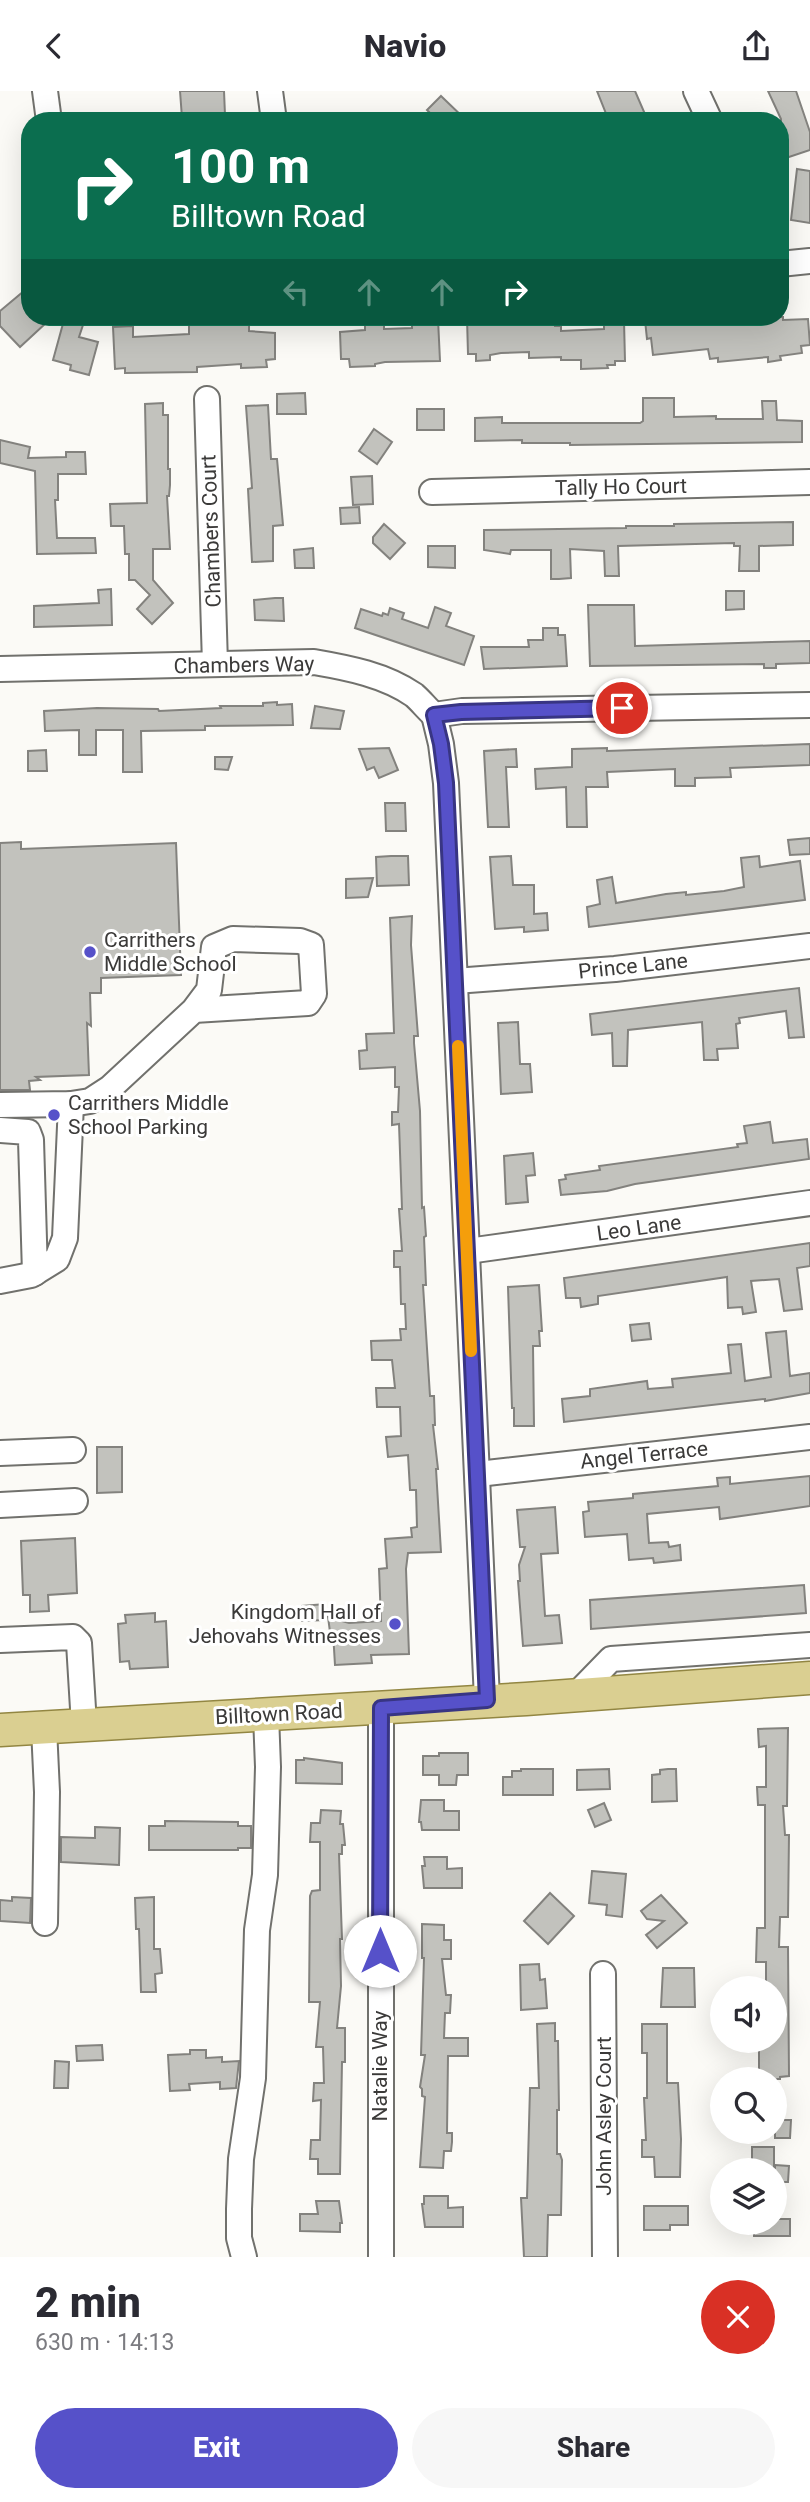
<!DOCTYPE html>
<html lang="en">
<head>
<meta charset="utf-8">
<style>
	:root { --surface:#fff; --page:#f7f7f7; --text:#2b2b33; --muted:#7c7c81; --accent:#5651c9 }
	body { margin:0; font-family:Roboto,sans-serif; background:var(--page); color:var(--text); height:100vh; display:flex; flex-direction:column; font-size:26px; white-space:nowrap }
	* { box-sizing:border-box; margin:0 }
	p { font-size:23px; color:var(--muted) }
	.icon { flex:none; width:38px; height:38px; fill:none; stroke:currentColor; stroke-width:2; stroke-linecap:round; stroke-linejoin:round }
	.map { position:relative; height:2166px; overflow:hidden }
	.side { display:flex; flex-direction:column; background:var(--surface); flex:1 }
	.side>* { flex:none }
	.hud { position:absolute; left:21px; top:21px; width:768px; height:214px; border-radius:28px; box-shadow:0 7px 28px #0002; background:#0b6e4f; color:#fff; overflow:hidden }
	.buttons { position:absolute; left:710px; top:1885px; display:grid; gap:14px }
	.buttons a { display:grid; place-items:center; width:77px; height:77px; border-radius:50%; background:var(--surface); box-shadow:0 7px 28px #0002; font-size:35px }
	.pin { position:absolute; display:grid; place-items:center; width:60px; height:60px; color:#fff; margin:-30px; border:4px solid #fff; border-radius:50%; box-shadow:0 2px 7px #0007 }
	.me { position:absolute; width:77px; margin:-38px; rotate:0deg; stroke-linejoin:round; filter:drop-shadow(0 0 5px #0008) }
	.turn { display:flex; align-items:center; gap:24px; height:147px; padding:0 35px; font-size:32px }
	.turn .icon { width:91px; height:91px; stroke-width:2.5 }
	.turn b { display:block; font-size:49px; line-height:60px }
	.lanes { display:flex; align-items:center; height:66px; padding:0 35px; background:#0003; justify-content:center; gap:35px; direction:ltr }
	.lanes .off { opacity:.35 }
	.round { display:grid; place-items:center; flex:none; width:74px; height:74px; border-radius:37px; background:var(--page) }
	.summary { display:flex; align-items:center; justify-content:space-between; height:119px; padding:0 35px }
	h1 { font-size:42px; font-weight:800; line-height:52px }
	.cta { display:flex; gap:14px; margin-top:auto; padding:14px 35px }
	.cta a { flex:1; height:80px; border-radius:42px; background:var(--accent); color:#fff; font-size:28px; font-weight:800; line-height:80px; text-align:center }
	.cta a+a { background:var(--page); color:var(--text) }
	header { display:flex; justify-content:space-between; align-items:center; height:91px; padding:0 35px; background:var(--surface); font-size:32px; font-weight:800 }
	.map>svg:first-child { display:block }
</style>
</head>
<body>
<header><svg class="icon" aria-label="back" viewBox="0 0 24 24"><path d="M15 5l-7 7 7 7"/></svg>Navio<svg class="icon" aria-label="share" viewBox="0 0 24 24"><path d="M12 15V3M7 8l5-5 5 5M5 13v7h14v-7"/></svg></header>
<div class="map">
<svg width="810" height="2166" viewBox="0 0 810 2166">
	<rect width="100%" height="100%" fill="#fbfaf6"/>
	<g fill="#c2c2bd" stroke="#83827e" stroke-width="2">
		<path d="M180 0H224L225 24 182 27Z"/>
		<path d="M597 0H635L648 30H609Z"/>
		<path d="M768 0H796L810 41V59L783 68 780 61 781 28Z"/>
		<path d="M441 5 467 30H438L427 19Z"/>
		<path d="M797 78 810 80V132L791 129Z"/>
		<path d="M30 195V226H40L46 232 20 256 0 235V220Z"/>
		<path d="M485 226V233H555V235H561V240L604 238V231L624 230 625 270H615V274H607L608 277 581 278V269H561V266L529 267V261L501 262 490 264V269L476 270V263H468L467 227Z"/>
		<path d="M665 226V228L678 227 679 232 705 229V226H723L724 234 764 230 763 226H783V229L808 228 810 254 801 255 802 262 780 265 781 269 768 271V266L718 271V267L710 268 708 258 653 264 651 247 647 248 645 229Z"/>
		<path d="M438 228 440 270 385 271 375 273V275L350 276 349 268H341L340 241 365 239V233H370V229H384V238L412 237V232H420V229Z"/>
		<path d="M64 229 83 234 79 246 98 251 89 284 70 279 71 274 53 269Z"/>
		<path d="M249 232V240L275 242V268L266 269 267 276 241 277V273L197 276V281L125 282V277L115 278 113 236 133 235V246L189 243V234Z"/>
		<path d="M305 302 306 323H277V303Z"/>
		<path d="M643 307H674V326L716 325V328H763L762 310H776L777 329 802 330V351L570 354V352H522V349L475 350V327L502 326V332H640L643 330Z"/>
		<path d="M163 312V324H168V378H170V394L169 405H167L170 458H153V489L173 512 152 533 137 518 150 504 135 489H129V463H125L124 435H111L110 413 147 412 145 313Z"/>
		<path d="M268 314 271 368H277L283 434 273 435V470L252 471 248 398 252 397 246 315Z"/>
		<rect x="417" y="318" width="27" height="21"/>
		<path d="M374 338 392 351 377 373 359 360Z"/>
		<path d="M0 349 30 356 28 367 66 366V361H85L86 383H58V409H55L57 447H95L96 462 37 463 35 380 0 372Z"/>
		<path d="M372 385 373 413 353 414 351 386Z"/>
		<path d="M359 416 360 432 341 433 340 417Z"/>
		<path d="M793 431V454L759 455V480H739L740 455H734V452L618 455 619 485H605L604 460 570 458 571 487 559 488H551V459H511L510 463 484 459V439L626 437V435H674V433Z"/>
		<path d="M384 433 405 452 390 468 373 452V446Z"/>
		<path d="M428 455H455V477L428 476Z"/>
		<path d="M313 457 314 477H295L294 459Z"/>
		<path d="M111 498 112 534 34 536V515L99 512 98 499Z"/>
		<path d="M726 500H744V518L726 519Z"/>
		<path d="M275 507H283L284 530 255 529 254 509Z"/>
		<path d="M588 514H634L635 555 810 550V572L776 573V577H764V573L590 575Z"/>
		<path d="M435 516 451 522 446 535 474 545 464 574 355 537 361 518 382 525 383 522 388 524 390 517 404 522 402 528 428 537Z"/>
		<path d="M543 537H558V544H565L567 575 484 578 481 556H529L528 549H543Z"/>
		<path d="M277 611V614L292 613 293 634 205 635V639L141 640 142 681H123V639H96V664H79V639L45 640 44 620 97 617 158 618 159 620 221 617 220 615H263V612Z"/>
		<path d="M315 615 344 620 340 638 311 637Z"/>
		<path d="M810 653V674L730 677 731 686 695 687V695H675V678L607 681 608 696H586L587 736H567L566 696 536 698 535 678 572 676V658L607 657V660Z"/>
		<path d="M389 657 398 679 379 687 374 676 367 679 359 658Z"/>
		<path d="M516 658 517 676H506L509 736H488L484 660Z"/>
		<path d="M46 659 47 680H28V660Z"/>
		<path d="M215 666H232L228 679 215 678Z"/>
		<path d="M385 712H405L406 740H386Z"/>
		<path d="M810 747V763L790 764 788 749Z"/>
		<path d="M21 751V758L176 752 181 884 101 887V902H90L91 935 87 932 89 984 36 986 40 989 29 990 30 999H0V752Z"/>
		<path d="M391 765H408L409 794 377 795 376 766Z"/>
		<path d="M511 765 513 794H534V823L547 822 548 839 524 841V836L495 838 490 766Z"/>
		<path d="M759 765 760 776 800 770 805 809 589 836 587 816 600 813 597 789 612 786 616 812 666 803 686 801V804L724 800 744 796 741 767Z"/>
		<path d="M373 787 368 806 346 807V788Z"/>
		<path d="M412 825 411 854 418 945H414V952L420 1020 422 1117 424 1116 426 1145 424 1146 426 1194H423L430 1305H434L435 1334H433L438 1378H436L441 1461 408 1462 406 1478 409 1563 371 1564 372 1572 335 1574 333 1541H330L328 1526 349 1532 381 1530 379 1478 387 1477 385 1448 412 1446 411 1437 417 1436 416 1399H410L408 1364 388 1366 386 1346 401 1345 400 1316H377L376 1297H395L392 1269H372L371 1250 401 1249 400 1238H406L405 1213H401L400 1176H394V1160H402L399 1118H402L399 1033 392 1034V1021H398L399 996H395V976L360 978 359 960 367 959 366 943 394 942 390 827Z"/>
		<path d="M799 897 804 946 789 947 786 920 739 927 740 932 736 933 738 957 717 958 718 969H704L702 931 628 939 627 975H613L612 942 592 944 590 923Z"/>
		<path d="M518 931 520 973H530L532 1001 501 1003 498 932Z"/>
		<path d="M770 1031 773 1052 807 1048 809 1068 635 1093 607 1100 561 1104 559 1089 566 1088 565 1084 600 1079 599 1075 738 1056 737 1053 747 1052 744 1035Z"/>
		<path d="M533 1062 535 1084 526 1085 528 1111 506 1113 504 1065Z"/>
		<path d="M810 1152V1175L797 1177 802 1218 784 1220 779 1188 751 1190 756 1221 743 1223 742 1216 728 1217 727 1186 598 1205V1213L581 1216 580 1207H566L564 1187Z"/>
		<path d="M539 1194 542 1240H539L540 1255H533L534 1335H514V1317H512L508 1196Z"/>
		<path d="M649 1232 651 1248 632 1250 630 1234Z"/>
		<path d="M786 1240 790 1285 810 1282V1302L765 1310V1308L564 1331 562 1308 590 1305V1298L647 1290 648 1298 673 1296 672 1288 731 1282 728 1254 741 1253 745 1290 771 1286 766 1242Z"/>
		<path d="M97 1356H122V1401L97 1402Z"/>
		<path d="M810 1385V1415L720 1428 719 1416 647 1423 649 1452 668 1451 669 1456 680 1454 681 1469 654 1472 653 1467 629 1469 627 1443 585 1446 583 1421 589 1420 588 1411 633 1407V1403L718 1395 717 1387 730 1386V1393Z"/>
		<path d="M555 1416 558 1462 541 1463 545 1525 559 1524 562 1552 523 1555 518 1490H520L519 1474 525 1456H520L517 1419Z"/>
		<path d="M75 1447 77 1502 48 1504 49 1520 30 1521V1504H23L21 1450Z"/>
		<path d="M804 1494 806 1522 591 1538 590 1509Z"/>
		<path d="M325 1513V1529L302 1530V1515Z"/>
		<path d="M155 1522V1531L166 1530 168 1576 130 1578 129 1570 120 1571 118 1533 126 1532 125 1524Z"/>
		<path d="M788 1637 787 1715H783L785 1744H789L788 1826H780L779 1856H788L789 1985 780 1986V1988H759V1950H775V1897H766V1871H756L757 1837H765V1714H758L757 1696H766V1655L759 1656 758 1638Z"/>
		<path d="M439 1662H468V1684H457L456 1694H439V1684H423V1665H439Z"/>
		<path d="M304 1667 342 1672V1693L296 1692V1669H304Z"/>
		<path d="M521 1678H553V1704H503V1686H512V1680H521Z"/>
		<path d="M609 1678 610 1698 577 1699V1679Z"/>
		<path d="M668 1678H676L677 1710 652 1711V1684L660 1683V1679Z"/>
		<path d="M421 1709H444V1720H459V1739H422L421 1731H419Z"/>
		<path d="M604 1712 611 1729 595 1736 588 1719Z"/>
		<path d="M321 1719 341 1720 340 1733H343L345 1754H342V1763H339L342 1848H340L341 1895 337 1937H345V1971H342L340 2083H318V2068H310L311 2049H320L321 2009 313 2010 314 1992H324L323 1956H316L320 1911H309L310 1805 312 1800 320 1799V1751H310L311 1732H320Z"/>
		<path d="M165 1730 238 1731V1735H251V1757H238V1759H149V1735H165Z"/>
		<path d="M95 1736 120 1737 119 1774 61 1771V1746L95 1747Z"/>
		<path d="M424 1766H447V1778L462 1777V1797H424L422 1775H425Z"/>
		<path d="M592 1780 626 1783 622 1826 606 1824 607 1814 589 1812Z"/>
		<path d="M550 1802 574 1825 548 1853 524 1830Z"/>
		<path d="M661 1804 687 1832 657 1857 646 1844 664 1830 647 1828 641 1820Z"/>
		<path d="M12 1806 31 1807 30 1832 0 1830V1809L12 1810Z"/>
		<path d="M154 1806V1858H160L162 1882 155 1883 156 1901H141L139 1838H136L135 1807Z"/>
		<path d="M422 1833 444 1834V1849H451V1868H442L446 1904H451L450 1922H445L444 1947H468V1965H448L447 2042H452V2051L451 2060H444L443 2077 420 2076 425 2006 422 2005V1998L420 1996 425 1964H421L424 1867H422Z"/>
		<path d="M539 1873 540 1889 545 1888 547 1917 521 1919 520 1874Z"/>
		<path d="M663 1877H694L695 1916H661Z"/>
		<path d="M555 1932V1950H558L559 2019H557V2063H560L562 2069 561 2124H548L547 2166H524L521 2107H527L530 1997H539L537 1933Z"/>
		<path d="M642 1933H667V1992H678L681 2048 680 2086H655L654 2066H642V2049H646L644 2007H647V1962H642Z"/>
		<path d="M102 1954 103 1969 77 1970 76 1955Z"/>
		<path d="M190 1959H206V1967L222 1966V1971L239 1970 236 1997 220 1998V1991L189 1993 190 1999 170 2000 168 1964 190 1963Z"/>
		<path d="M55 1970 69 1971 68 1997H54Z"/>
		<path d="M775 2029H791L790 2047H775Z"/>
		<rect x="752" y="2056" width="22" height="23"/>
		<path d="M775 2074 789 2075 788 2091H775Z"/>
		<path d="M424 2105H448V2117L463 2116V2136H425L422 2113H424Z"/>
		<path d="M316 2110H339L342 2132H340V2141L300 2140V2123H318Z"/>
		<path d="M644 2115H688V2134H670V2139H644Z"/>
		<path d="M775 2128H790V2145H754V2132H775Z"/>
	</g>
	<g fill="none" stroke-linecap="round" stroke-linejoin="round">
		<defs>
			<g id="minor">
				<path d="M45 0 49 30"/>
				<path d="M270 0 274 30"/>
				<path d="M696 0 710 30"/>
				<path d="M780 173 810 170"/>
				<path d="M207 308 215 573"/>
				<path d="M432 401 810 391"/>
				<path d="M0 578 314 571C349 577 385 584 414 604 421 610 427 618 434 624L462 620 810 614"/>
				<path d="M434 624 441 653 446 692 487 1609"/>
				<path d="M455 890 615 878 810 855"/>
				<path d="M0 1014 71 1013 90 1010 110 997 194 919 209 899 214 856 233 848 300 850 311 854 314 903 308 912 194 919"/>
				<path d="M0 1039 28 1041 31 1049 35 1182"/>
				<path d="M468 1160 810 1112"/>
				<path d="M0 1190 31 1184 57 1168 65 1147 71 1013"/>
				<path d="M0 1362 73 1359"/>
				<path d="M478 1383 810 1346"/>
				<path d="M0 1414 75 1410"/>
				<path d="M0 1549 73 1546 79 1552 84 1634"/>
				<path d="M576 1604 611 1568 810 1554"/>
				<path d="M44 1637 47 1701 45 1832"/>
				<path d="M603 1883 605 2166"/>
				<path d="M244 2166 239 2147V2118L241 2068 253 1987 257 1839 265 1784 268 1676 266 1624"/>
				<path d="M381 2166V1617"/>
			</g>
			<path id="major" d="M0 1639 526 1608 810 1587"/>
		</defs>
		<use href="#minor" stroke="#71716d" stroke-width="28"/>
		<use href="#major" stroke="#928642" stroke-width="35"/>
		<use href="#minor" stroke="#fff" stroke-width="24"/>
		<use href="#major" stroke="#dacf91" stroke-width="32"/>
	</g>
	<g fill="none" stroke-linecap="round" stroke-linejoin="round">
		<defs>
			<path id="route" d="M380 1860 381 1617 487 1609 446 692 441 653 434 624 461 621 622 617"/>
		</defs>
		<use href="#route" stroke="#383583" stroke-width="18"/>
		<use href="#route" stroke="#5651c9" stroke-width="12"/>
		<path stroke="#f59e0b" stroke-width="12" d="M458 955 471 1260"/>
	</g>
	<g fill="#5651c9" stroke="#fff" stroke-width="2.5">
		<circle cx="90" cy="861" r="7"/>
		<circle cx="54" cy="1024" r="7"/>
		<circle cx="395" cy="1533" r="7"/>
	</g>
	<g text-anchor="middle" stroke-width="6" stroke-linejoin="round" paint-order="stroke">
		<g font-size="21" fill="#3b3a39" stroke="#fff">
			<text transform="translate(621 396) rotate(-1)" y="7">Tally Ho Court</text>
			<text transform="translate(211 440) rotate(-92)" y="7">Chambers Court</text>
			<text transform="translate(244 574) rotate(-1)" y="7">Chambers Way</text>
			<text transform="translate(633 875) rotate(-6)" y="7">Prince Lane</text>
			<text transform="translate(639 1137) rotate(-8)" y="7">Leo Lane</text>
			<text transform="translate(644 1364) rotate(-6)" y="7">Angel Terrace</text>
			<text transform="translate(279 1623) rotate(-3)" y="7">Billtown Road</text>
			<text transform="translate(380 1975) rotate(-90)" y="7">Natalie Way</text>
			<text transform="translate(604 2025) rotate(-90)" y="7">John Asley Court</text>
		</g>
		<g font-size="21" fill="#3b3a39" stroke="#fff" text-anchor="start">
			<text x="104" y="856">Carrithers<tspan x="104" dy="24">Middle School</tspan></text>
			<text x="68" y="1019">Carrithers Middle<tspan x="68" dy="24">School Parking</tspan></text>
			<text x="381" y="1528" text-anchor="end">Kingdom Hall of<tspan x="381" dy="24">Jehovahs Witnesses</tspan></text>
		</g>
	</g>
</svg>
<div class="buttons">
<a><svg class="icon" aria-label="sound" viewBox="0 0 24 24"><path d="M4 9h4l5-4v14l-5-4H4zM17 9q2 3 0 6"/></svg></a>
<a><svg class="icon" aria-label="search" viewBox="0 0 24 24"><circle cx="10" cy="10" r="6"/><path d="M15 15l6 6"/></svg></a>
<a><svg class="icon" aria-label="layers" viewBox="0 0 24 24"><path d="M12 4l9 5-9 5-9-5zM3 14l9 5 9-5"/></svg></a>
</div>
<div class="pin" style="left:622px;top:617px;background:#d93025"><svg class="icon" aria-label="arrive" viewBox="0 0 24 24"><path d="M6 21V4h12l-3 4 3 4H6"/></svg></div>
<svg class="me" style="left:380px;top:1860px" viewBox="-20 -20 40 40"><circle r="19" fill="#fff"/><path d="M0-13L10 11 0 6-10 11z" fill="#5651c9"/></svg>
<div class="hud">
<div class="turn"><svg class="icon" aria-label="right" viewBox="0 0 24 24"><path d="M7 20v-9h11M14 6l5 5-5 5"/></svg><div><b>100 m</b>Billtown Road</div></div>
<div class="lanes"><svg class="icon off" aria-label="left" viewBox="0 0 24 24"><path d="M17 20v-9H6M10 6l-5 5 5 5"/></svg><svg class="icon off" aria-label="ahead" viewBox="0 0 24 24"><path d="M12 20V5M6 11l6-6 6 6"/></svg><svg class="icon off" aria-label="ahead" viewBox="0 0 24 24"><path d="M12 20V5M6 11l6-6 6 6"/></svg><svg class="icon" aria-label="right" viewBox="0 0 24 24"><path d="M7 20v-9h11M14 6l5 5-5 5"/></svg></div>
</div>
</div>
<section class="side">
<div class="summary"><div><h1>2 min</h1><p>630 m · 14:13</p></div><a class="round" style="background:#d93025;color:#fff"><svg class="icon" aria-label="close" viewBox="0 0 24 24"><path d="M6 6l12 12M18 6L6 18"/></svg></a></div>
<div class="cta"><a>Exit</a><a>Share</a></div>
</section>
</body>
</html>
